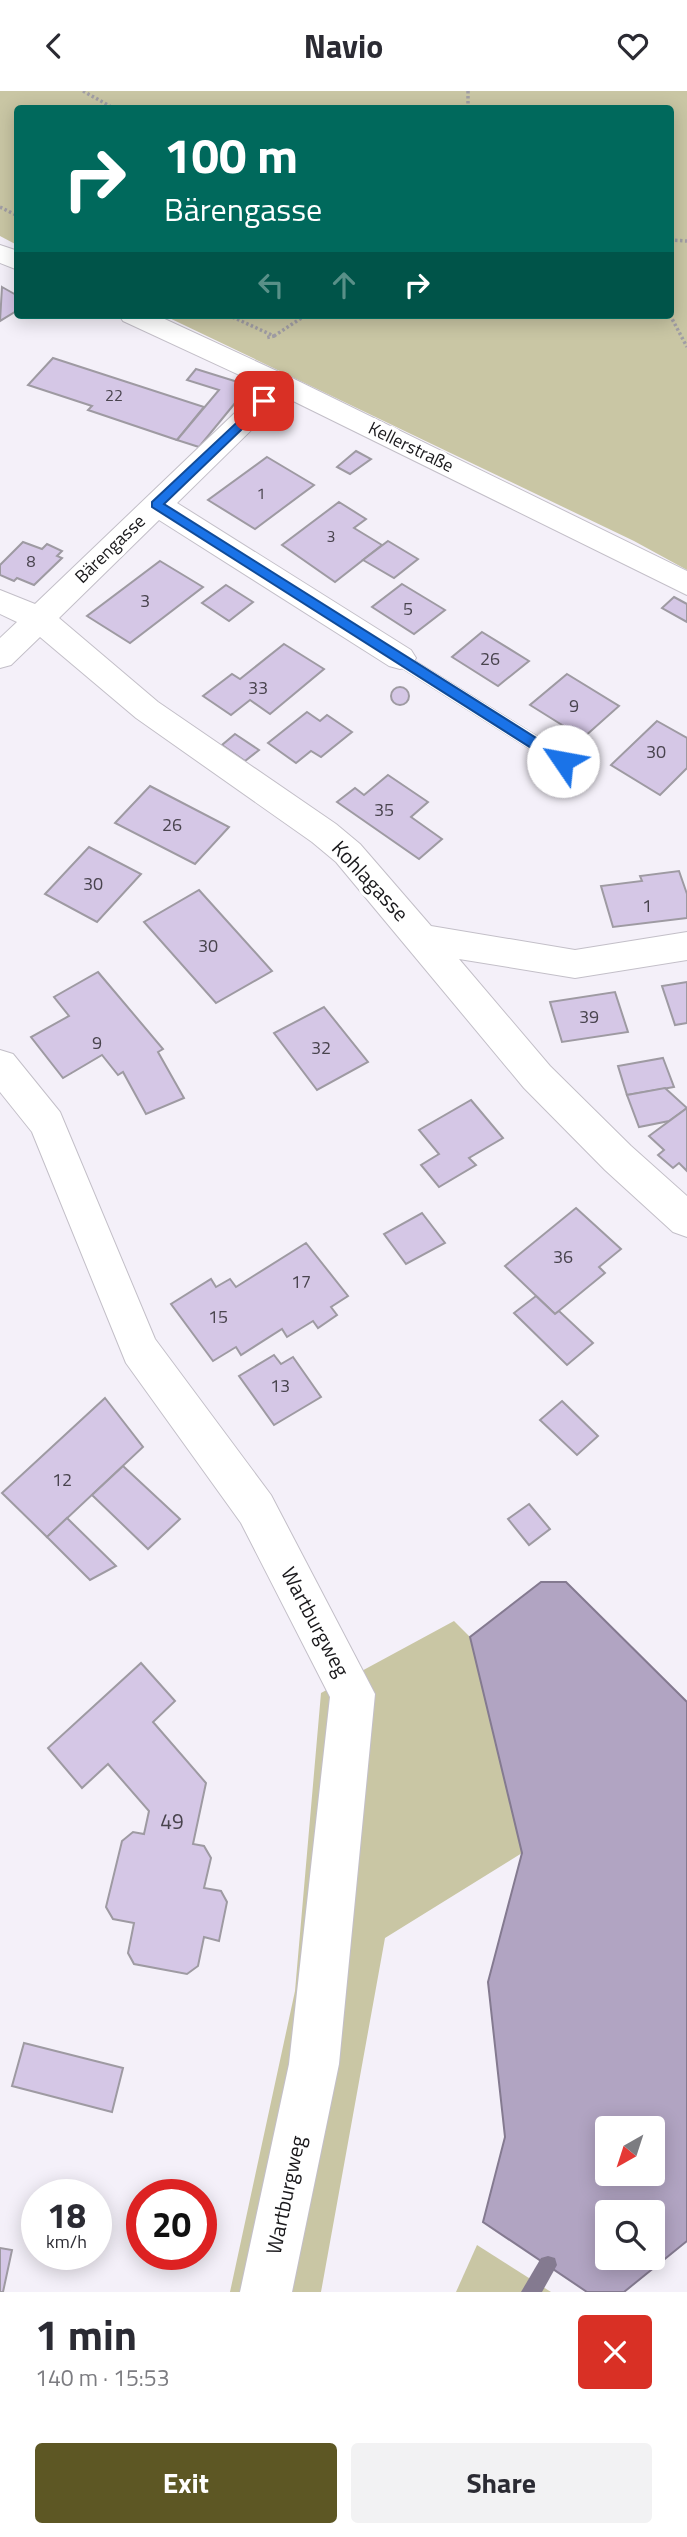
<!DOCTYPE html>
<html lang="en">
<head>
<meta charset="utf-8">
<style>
	:root { --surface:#fff; --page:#f2f2f3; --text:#2b2b33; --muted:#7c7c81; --accent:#5d5724 }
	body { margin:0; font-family:"Titillium Web",sans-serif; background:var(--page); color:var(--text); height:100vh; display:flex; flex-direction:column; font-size:26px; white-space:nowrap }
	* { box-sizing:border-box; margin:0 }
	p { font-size:23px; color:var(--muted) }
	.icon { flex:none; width:38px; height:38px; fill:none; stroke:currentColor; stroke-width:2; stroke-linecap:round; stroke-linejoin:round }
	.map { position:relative; height:2201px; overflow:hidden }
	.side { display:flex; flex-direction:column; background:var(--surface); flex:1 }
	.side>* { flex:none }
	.top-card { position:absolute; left:14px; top:14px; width:660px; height:214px; border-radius:7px; box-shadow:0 4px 18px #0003; background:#00695c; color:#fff; overflow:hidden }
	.needle { width:46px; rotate:219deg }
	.buttons { position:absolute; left:595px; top:2025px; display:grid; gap:14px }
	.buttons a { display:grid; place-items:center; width:70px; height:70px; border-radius:7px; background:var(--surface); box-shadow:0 4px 18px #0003; font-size:35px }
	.speed { position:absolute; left:21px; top:2088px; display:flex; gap:14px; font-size:35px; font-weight:700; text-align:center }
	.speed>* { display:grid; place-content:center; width:91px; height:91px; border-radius:50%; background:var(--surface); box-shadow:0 4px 18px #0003; line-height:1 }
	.speed small { font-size:18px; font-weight:400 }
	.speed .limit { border:10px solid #d22; background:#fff; color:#111 }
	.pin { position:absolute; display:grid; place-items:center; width:60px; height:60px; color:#fff; margin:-30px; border-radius:14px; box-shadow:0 4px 10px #0006 }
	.me { position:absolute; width:77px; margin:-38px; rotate:303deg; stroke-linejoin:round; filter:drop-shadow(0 0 5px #0008) }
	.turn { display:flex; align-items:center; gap:24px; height:147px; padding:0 35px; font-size:32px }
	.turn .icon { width:91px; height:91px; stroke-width:2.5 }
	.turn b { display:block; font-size:49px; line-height:60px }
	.lanes { display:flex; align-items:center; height:66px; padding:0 35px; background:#0003; justify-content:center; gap:35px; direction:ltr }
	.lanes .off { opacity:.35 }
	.round { display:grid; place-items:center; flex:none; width:74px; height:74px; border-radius:7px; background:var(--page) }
	.summary { display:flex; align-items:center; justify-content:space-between; height:119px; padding:0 35px }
	h1 { font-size:42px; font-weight:700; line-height:52px }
	.cta { display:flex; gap:14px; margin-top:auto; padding:14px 35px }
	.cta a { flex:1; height:80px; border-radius:7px; background:var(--accent); color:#fff; font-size:28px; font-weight:700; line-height:80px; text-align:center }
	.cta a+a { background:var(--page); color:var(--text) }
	header { display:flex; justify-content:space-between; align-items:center; height:91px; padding:0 35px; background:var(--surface); font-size:32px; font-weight:700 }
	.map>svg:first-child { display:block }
</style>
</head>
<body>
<header><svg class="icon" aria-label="back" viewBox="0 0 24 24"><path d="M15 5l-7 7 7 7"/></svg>Navio<svg class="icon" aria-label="heart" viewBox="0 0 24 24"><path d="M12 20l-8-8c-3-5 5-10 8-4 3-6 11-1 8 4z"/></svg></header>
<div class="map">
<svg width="687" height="2201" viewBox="0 0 687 2201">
	<rect width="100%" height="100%" fill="#f4f0f9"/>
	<g fill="#c9c6a4">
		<path d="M0 0H687V479L634 450 163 224H670V18H18L17 154 0 145Z"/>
		<path d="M454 1530 470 1546 522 1762 385 1847 321 2201H230L295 1900 321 1602Z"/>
		<path d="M477 2154 551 2201H456Z"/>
	</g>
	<path fill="#b1a4c2" stroke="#847a90" stroke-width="2" fill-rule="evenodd" d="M541 1491H566L687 1611V2150L624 2201H587L483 2131 505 2046 488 1891 522 1762 470 1546ZM607 2037H653V2082H607ZM607 2121H653V2166H607Z"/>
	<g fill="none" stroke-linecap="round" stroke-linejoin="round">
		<path fill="#847a90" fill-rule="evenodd" d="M548 2165 555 2167 557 2174 542 2201H521L541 2167Z"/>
	</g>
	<g fill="#d5c7e6" stroke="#9e9aa2" stroke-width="2">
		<path d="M2 196 18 205V219L0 230Z"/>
		<path d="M53 267 204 316 177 349 88 319 92 315 28 294Z"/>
		<path d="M196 278 241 292 240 306 199 356 177 349 219 299 187 289Z"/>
		<path d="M356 360 371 368 350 383 337 376Z"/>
		<path d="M267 366 314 394 255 438 208 409Z"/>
		<path d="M339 411 366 428 354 437 382 454 335 491 282 454Z"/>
		<path d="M388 450 418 468 394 487 363 469Z"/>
		<path d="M23 451 42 458 47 453 62 460 57 465 62 467 34 494 17 487 14 490 0 484V474Z"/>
		<path d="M160 470 203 496 130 552 87 525Z"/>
		<path d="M402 493 445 519 414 543 372 516Z"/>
		<path d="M226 494 253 511 229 530 202 512Z"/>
		<path d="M674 506 687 513V531L662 517Z"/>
		<path d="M482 541 529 570 498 595 452 566Z"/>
		<path d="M284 553 324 578 270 623 250 609 231 624 203 605 232 583 240 588Z"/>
		<path d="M567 583 619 615 583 647 530 614Z"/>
		<circle cx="400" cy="605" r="9"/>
		<path d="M307 621 320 630 327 624 352 641 321 666 311 660 296 672 268 652Z"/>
		<path d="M657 630 687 647V677L660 704 611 674Z"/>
		<path d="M235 643 259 659 245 670 222 654Z"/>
		<path d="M388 684 428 711 411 726 442 748 419 768 337 711 355 697 364 704Z"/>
		<path d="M150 695 229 736 195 773 115 732Z"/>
		<path d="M89 756 141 783 97 831 45 803Z"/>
		<path d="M679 780 687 803V827L613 836 601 795 642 790 640 785Z"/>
		<path d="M199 799 272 880 216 912 144 831Z"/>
		<path d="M98 881 163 958 158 961 184 1007 146 1023 123 981 118 984 102 964 63 987 31 946 69 925 54 906Z"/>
		<path d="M687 891V932L675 934 662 895Z"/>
		<path d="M615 901 628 941 562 951 550 911Z"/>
		<path d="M324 916 368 971 317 999 274 942Z"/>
		<path d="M663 967 674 996 627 1004 618 975Z"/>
		<path d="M665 997 687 1017 669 1030 639 1036 627 1004Z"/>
		<path d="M471 1009 503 1047 469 1067 476 1074 439 1096 421 1074 439 1063 419 1039Z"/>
		<path d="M687 1017V1080L679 1072 673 1077 658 1064 664 1059 649 1045Z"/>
		<path d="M576 1117 621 1158 599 1176 605 1182 555 1223 505 1175Z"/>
		<path d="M422 1122 445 1152 406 1173 384 1143Z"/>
		<path d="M306 1152 348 1205 331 1216 337 1224 318 1237 313 1230 287 1246 282 1238 241 1264 236 1256 213 1270 171 1213 211 1188 216 1196 230 1188 236 1196Z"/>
		<path d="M536 1205 555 1223 559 1220 593 1252 567 1274 514 1222Z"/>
		<path d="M274 1264 281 1273 293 1266 321 1306 274 1334 239 1285Z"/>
		<path d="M105 1307 143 1356 47 1446 2 1402Z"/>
		<path d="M562 1310 598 1345 577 1364 540 1329Z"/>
		<path d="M123 1375 180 1428 148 1458 92 1404Z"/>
		<path d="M529 1413 550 1438 529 1454 508 1428Z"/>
		<path d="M67 1427 116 1475 90 1489 47 1446Z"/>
		<path d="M141 1572 175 1610 153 1631 206 1692 193 1753 204 1755 211 1767 204 1797 221 1800 227 1811 219 1850 204 1846 198 1875 187 1883 134 1873 128 1862 134 1832 113 1828 106 1816 122 1750 133 1741 144 1743 149 1720 108 1673 82 1697 48 1657Z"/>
		<path d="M24 1952 123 1977 112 2021 12 1995Z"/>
		<path d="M0 2157 12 2159 3 2201H0Z"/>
	</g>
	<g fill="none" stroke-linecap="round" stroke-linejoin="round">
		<defs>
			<path id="service" d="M400 560 570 665 573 670 570 675 563 677 556 675 393 572 391 567 393 562Z"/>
			<g id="minor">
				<path d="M0 154 18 160V179L0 172Z"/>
				<path d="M119 224H156L292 287 687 480V504L285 306 177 412 411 559 416 567 411 575 400 578 389 575 159 429 59 527 158 611 336 733 360 753 431 835 575 859 687 841V869L575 887 459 868 550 975 631 1055 687 1105V1146L673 1141 605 1079 524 997 336 771 312 751 136 627 40 546 11 574 0 577V547L17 531 0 523V499L35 513 263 295 123 230Z"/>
				<path d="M0 959 13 963 60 1021 155 1248 271 1404 375 1603 339 1973 292 2201H240L289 1973 330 1606 241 1432 126 1272 32 1041 0 1001Z"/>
			</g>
		</defs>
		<use href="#service" stroke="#c3bfc8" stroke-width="1"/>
		<use href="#minor" stroke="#c3bfc8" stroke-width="2"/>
		<g stroke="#a09da4" stroke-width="3.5" stroke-dasharray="2.5 2.5" stroke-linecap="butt">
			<path d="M83 0 115 18"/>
			<path d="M468 0V18"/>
			<path d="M0 116 18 125"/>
			<path d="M670 149 687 150"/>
			<path d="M228 224 274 245 265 247"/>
			<path d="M670 224 687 256"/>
			<path d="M274 245 306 224"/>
		</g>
		<use href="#service" fill="#fff" fill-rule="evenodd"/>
		<use href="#minor" fill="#fff" fill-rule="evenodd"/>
	</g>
	<path fill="#1a73e8" stroke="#114b97" stroke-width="2" d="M264 306 268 308V313L164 413 568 667V674H558L152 416V411Z"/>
	<g text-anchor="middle" stroke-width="7" stroke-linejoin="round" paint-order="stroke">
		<g font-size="16" fill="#49444e">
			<text x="114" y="310">22</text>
			<text x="261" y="408">1</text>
			<text x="331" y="451">3</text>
			<text x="31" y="476">8</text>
		</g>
		<g font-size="18" fill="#1a191c" stroke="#fff">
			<text transform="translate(411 356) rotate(26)" y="6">Kellerstraße</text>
			<text transform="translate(110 458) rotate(-44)" y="6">Bärengasse</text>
		</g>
		<g font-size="18" fill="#49444e">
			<text x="145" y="516">3</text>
			<text x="408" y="524">5</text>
			<text x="490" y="574">26</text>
			<text x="258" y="603">33</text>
			<text x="574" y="621">9</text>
			<text x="656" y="667">30</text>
			<text x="384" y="725">35</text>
			<text x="172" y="740">26</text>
			<text x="93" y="799">30</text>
			<text x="647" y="821">1</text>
			<text x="208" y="861">30</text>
			<text x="589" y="932">39</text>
			<text x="97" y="958">9</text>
			<text x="321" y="963">32</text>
			<text x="563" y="1172">36</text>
			<text x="301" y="1197">17</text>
			<text x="218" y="1232">15</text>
			<text x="280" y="1301">13</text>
			<text x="62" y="1395">12</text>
		</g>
		<g font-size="21" fill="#1a191c" stroke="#fff">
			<text transform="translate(370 790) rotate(47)" y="7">Kohlagasse</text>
			<text transform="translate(315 1531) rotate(62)" y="7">Wartburgweg</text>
			<text transform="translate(286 2104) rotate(-78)" y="7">Wartburgweg</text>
		</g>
		<g font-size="21" fill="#49444e">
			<text x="172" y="1738">49</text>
		</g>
	</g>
</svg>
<div class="buttons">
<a><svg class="needle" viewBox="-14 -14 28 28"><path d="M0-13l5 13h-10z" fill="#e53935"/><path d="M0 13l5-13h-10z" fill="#7c7c81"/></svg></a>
<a><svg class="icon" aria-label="search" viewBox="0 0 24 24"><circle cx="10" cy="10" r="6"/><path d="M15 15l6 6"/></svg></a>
</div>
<div class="speed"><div>18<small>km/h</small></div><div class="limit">20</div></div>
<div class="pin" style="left:264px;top:310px;background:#d93025"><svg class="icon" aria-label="arrive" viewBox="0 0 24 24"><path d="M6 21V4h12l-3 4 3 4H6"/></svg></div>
<svg class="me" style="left:563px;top:670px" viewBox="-20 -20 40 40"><circle r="19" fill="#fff"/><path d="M0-13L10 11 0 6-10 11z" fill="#1a73e8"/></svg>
<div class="top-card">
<div class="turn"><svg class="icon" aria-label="right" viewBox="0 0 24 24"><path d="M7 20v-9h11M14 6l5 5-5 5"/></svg><div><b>100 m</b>Bärengasse</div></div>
<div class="lanes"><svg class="icon off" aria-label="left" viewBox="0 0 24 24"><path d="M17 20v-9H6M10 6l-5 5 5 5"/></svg><svg class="icon off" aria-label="ahead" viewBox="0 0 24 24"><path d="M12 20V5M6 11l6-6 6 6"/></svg><svg class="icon" aria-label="right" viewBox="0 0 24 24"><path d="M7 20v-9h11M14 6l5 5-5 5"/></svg></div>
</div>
</div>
<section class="side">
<div class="summary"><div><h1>1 min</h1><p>140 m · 15:53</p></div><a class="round" style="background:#d93025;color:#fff"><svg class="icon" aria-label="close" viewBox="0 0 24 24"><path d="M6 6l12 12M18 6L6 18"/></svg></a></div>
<div class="cta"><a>Exit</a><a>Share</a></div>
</section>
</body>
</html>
